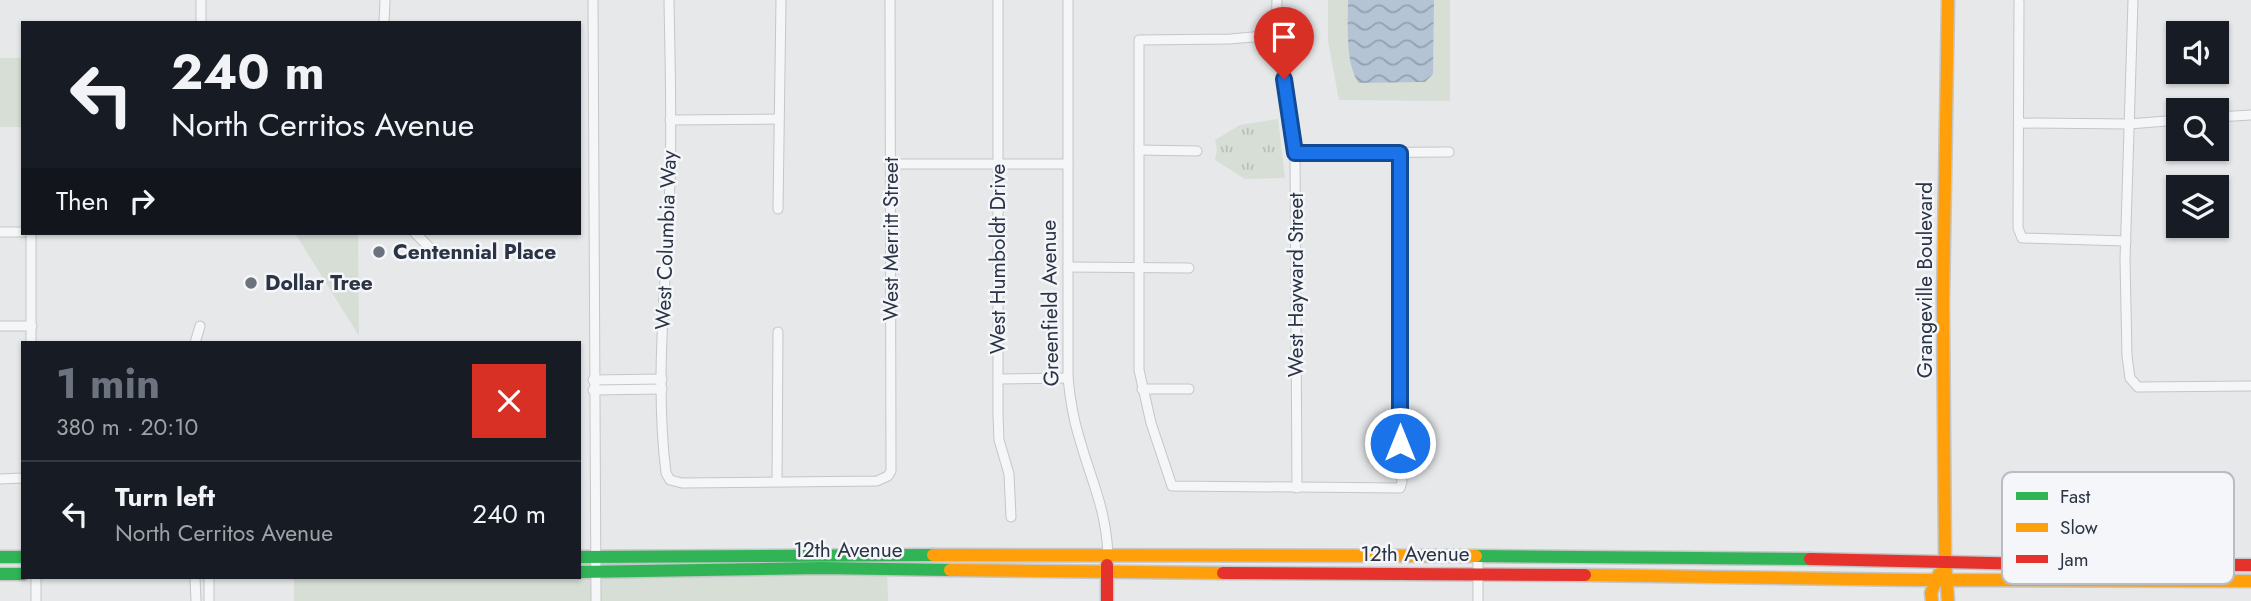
<!DOCTYPE html>
<html lang="en">
<head>
<meta charset="utf-8">
<style>
	:root { --surface:#171b24; --page:#20242c; --text:#f1f3f6; --muted:#9ea1a6; --line:#363941; --accent:#6c737f }
	body { margin:0; font-family:Jost,sans-serif; background:var(--page); color:var(--text); height:100vh; display:flex; flex-direction:column; font-size:26px; white-space:nowrap }
	* { box-sizing:border-box; margin:0 }
	p { font-size:23px; color:var(--muted) }
	.icon { flex:none; width:38px; height:38px; fill:none; stroke:currentColor; stroke-width:2; stroke-linecap:round; stroke-linejoin:round }
	.map { position:relative; flex:1; overflow:hidden }
	.drawer { position:absolute; left:21px; top:341px; width:560px; height:238px; display:flex; flex-direction:column; background:var(--surface); border-radius:0px; box-shadow:0 2px 5px #0004 }
	.drawer>* { flex:none }
	.hud { position:absolute; left:21px; top:21px; width:560px; height:214px; border-radius:0px; box-shadow:0 2px 5px #0004; background:#171b24; color:var(--text); overflow:hidden }
	.buttons { position:absolute; left:2166px; top:21px; display:grid; gap:14px }
	.buttons a { display:grid; place-items:center; width:63px; height:63px; border-radius:0px; background:var(--surface); box-shadow:0 2px 5px #0004; font-size:35px }
	.pin { position:absolute; display:grid; place-items:center; width:60px; height:60px; color:#fff; margin:-72px -30px; border-radius:50% 50% 50% 0; rotate:-45deg; box-shadow:0 0 7px #0007 }
	.pin .icon { rotate:45deg }
	.me { position:absolute; width:77px; margin:-38px; rotate:0deg; stroke-linejoin:round; filter:drop-shadow(0 0 5px #0008) }
	.turn { display:flex; align-items:center; gap:24px; height:147px; padding:0 35px; font-size:32px }
	.turn .icon { width:91px; height:91px; stroke-width:2.5 }
	.turn b { display:block; font-size:49px; line-height:60px }
	.then { display:flex; align-items:center; height:66px; padding:0 35px; background:#0003; gap:14px; font-size:26px }
	.round { display:grid; place-items:center; flex:none; width:74px; height:74px; border-radius:0px; background:var(--page) }
	.overview { display:flex; align-items:center; justify-content:space-between; height:119px; padding:0 35px }
	h1 { font-size:42px; font-weight:700; line-height:52px; color:var(--accent) }
	ul { padding:0; list-style:none }
	li { display:flex; align-items:center; gap:21px; height:105px; padding:0 35px; border-top:2px solid var(--line) }
	li div { flex:1 }
	li b { display:block; font-size:26px }
	li em { font-style:normal }
	.map>svg:first-child { display:block }
</style>
</head>
<body>
<div class="map">
<svg width="2251" height="601" viewBox="0 0 2251 601">
	<defs>
		<pattern id="park-tufts" width="24" height="20" patternUnits="userSpaceOnUse" patternTransform="scale(1.75)"><rect width="24" height="20" fill="#d6ded6"/><path d="M3 7l-1-3M5 7V3M7 7l1-3M15 17l-1-3M17 17v-4M19 17l1-3" fill="none" stroke="#b8bfb9"/></pattern>
		<pattern id="water-waves" width="16" height="10" patternUnits="userSpaceOnUse" patternTransform="scale(1.75)"><rect width="16" height="10" fill="#b4c4d5"/><path d="M0 5q4-4 8 0t8 0" fill="none" stroke="#93a0af"/></pattern>
	</defs>
	<rect width="100%" height="100%" fill="#e6e8ea"/>
	<g fill="#d6ded6">
		<path d="M1328 0H1450V101L1339 100 1328 41Z"/>
		<rect x="0" y="58" width="23" height="69"/>
		<path d="M295 233H358L359 336Z"/>
		<path d="M601 560 887 565 888 601H294V578H579V562Z"/>
	</g>
	<path fill="url(#park-tufts)" d="M1278 119 1285 178 1245 179 1215 160 1217 149 1215 140 1240 125Z"/>
	<path fill="url(#water-waves)" d="M1348 0H1434L1433 74 1425 82 1359 83C1345 65 1348 23 1348 0Z"/>
	<g fill="none" stroke-linecap="round" stroke-linejoin="round">
		<defs>
			<g id="street">
				<path d="M593 0 596 601"/>
				<path d="M669 0C670 60 672 121 670 181 667 278 654 376 666 473L670 480 682 483 877 481 888 476 891 471 890 0"/>
				<path d="M998 0V416L999 440 1009 474 1011 517"/>
				<path d="M1068 0V378C1070 398 1073 418 1079 437 1091 480 1106 508 1108 555"/>
				<path d="M1277 0 1276 35 1295 153 1297 488"/>
				<path d="M2133 0 2125 260 2127 356 2130 378 2138 387 2251 386"/>
				<path d="M2019 2 2018 228 2022 238 2126 241"/>
				<path d="M201 23V0"/>
				<path d="M384 23 385 0"/>
				<path d="M1276 35 1230 39 1139 40V370L1151 423 1172 486 1400 488 1402 482 1400 470V153"/>
				<path d="M2217 117 2251 115"/>
				<path d="M670 120 778 119"/>
				<path d="M2020 123 2129 124 2179 120"/>
				<path d="M1139 150 1197 151"/>
				<path d="M1295 153 1449 152"/>
				<path d="M890 164H1068"/>
				<path d="M778 209 781 0"/>
				<path d="M0 232H23"/>
				<path d="M31 233V343"/>
				<path d="M415 233 436 254"/>
				<path d="M1068 267 1189 268"/>
				<path d="M0 326H32"/>
				<path d="M195 343 200 326"/>
				<path d="M998 379 1068 378"/>
				<path d="M593 380 662 379"/>
				<path d="M1142 389H1189"/>
				<path d="M593 390 662 389"/>
				<path d="M0 479 23 478"/>
				<path d="M777 481 778 332"/>
				<path d="M36 578V601"/>
				<path d="M195 578 196 601"/>
				<path d="M209 601V578"/>
				<path d="M1478 601V557"/>
			</g>
			<g id="fast">
				<path d="M1476 556 1810 559"/>
				<path d="M0 557H23"/>
				<path d="M579 557 933 555"/>
				<path d="M579 572 821 568 950 570"/>
				<path d="M0 574H23"/>
			</g>
			<g id="slow">
				<path d="M1948 0 1943 301 1945 561 1948 601"/>
				<path d="M933 555 1476 556"/>
				<path d="M950 570 1223 573"/>
				<path d="M1585 575 1918 580 2251 581"/>
				<path d="M1932 601 1931 593 1939 574"/>
			</g>
			<g id="jam">
				<path d="M1810 559 2075 565H2251"/>
				<path d="M1107 565V601"/>
				<path d="M1223 573 1585 575"/>
			</g>
		</defs>
		<use href="#street" stroke="#c4c6c8" stroke-width="11"/>
		<use href="#fast" stroke="#c4c6c8" stroke-width="15"/>
		<use href="#slow" stroke="#c4c6c8" stroke-width="15"/>
		<use href="#jam" stroke="#c4c6c8" stroke-width="15"/>
		<use href="#street" stroke="#f5f6f7" stroke-width="9"/>
		<use href="#fast" stroke="#30b455" stroke-width="12"/>
		<use href="#slow" stroke="#ff9f0a" stroke-width="12"/>
		<use href="#jam" stroke="#e5322d" stroke-width="12"/>
	</g>
	<g fill="none" stroke-linecap="round" stroke-linejoin="round">
		<defs>
			<path id="route" d="M1284 79 1295 153H1400V443"/>
		</defs>
		<use href="#route" stroke="#114b97" stroke-width="18"/>
		<use href="#route" stroke="#1a73e8" stroke-width="12"/>
	</g>
	<g fill="#6c737f" stroke="#f4f6f9" stroke-width="2.5">
		<circle cx="379" cy="252" r="7"/>
		<circle cx="251" cy="283" r="7"/>
	</g>
	<g text-anchor="middle" stroke-width="5" stroke-linejoin="round" paint-order="stroke">
		<g font-size="21" fill="#2b3445" stroke="#f4f6f9">
			<text transform="translate(891 239) rotate(-90)" y="7">West Merritt Street</text>
			<text transform="translate(666 240) rotate(-88)" y="7">West Columbia Way</text>
			<text transform="translate(998 259) rotate(-90)" y="7">West Humboldt Drive</text>
			<text transform="translate(1925 280) rotate(-90)" y="7">Grangeville Boulevard</text>
			<text transform="translate(1296 285) rotate(-90)" y="7">West Hayward Street</text>
			<text transform="translate(1050 303) rotate(-91)" y="7">Greenfield Avenue</text>
			<text x="848" y="557">12th Avenue</text>
			<text x="1415" y="561">12th Avenue</text>
		</g>
		<g font-size="21" font-weight="bold" fill="#2b3445" stroke="#f4f6f9" text-anchor="start">
			<text x="393" y="259">Centennial Place</text>
			<text x="265" y="290">Dollar Tree</text>
		</g>
	</g>
	<rect x="2002" y="472" width="232" height="112" rx="10" fill="#f4f6f9" stroke="#b8bcc3" stroke-width="2"/>
	<rect x="2016" y="492" width="32" height="8" fill="#30b455"/>
	<rect x="2016" y="523" width="32" height="9" fill="#ff9f0a"/>
	<rect x="2016" y="555" width="32" height="8" fill="#e5322d"/>
	<g font-size="19" fill="#2b3445">
		<text x="2060" y="503">Fast</text>
		<text x="2060" y="534">Slow</text>
		<text x="2060" y="566">Jam</text>
	</g>
</svg>
<div class="buttons">
<a><svg class="icon" aria-label="sound" viewBox="0 0 24 24"><path d="M4 9h4l5-4v14l-5-4H4zM17 9q2 3 0 6"/></svg></a>
<a><svg class="icon" aria-label="search" viewBox="0 0 24 24"><circle cx="10" cy="10" r="6"/><path d="M15 15l6 6"/></svg></a>
<a><svg class="icon" aria-label="layers" viewBox="0 0 24 24"><path d="M12 4l9 5-9 5-9-5zM3 14l9 5 9-5"/></svg></a>
</div>
<div class="pin" style="left:1284px;top:79px;background:#d93025"><svg class="icon" aria-label="arrive" viewBox="0 0 24 24"><path d="M6 21V4h12l-3 4 3 4H6"/></svg></div>
<svg class="me" style="left:1400px;top:443px" viewBox="-20 -20 40 40"><circle r="17" fill="#1a73e8" stroke="#fff" stroke-width="3"/><path d="M0-11L8 9 0 5-8 9z" fill="#fff"/></svg>
<div class="hud">
<div class="turn"><svg class="icon" aria-label="left" viewBox="0 0 24 24"><path d="M17 20v-9H6M10 6l-5 5 5 5"/></svg><div><b>240 m</b>North Cerritos Avenue</div></div>
<div class="then">Then<svg class="icon" aria-label="right" viewBox="0 0 24 24"><path d="M7 20v-9h11M14 6l5 5-5 5"/></svg></div>
</div>
<section class="drawer">
<div class="overview"><div><h1>1 min</h1><p>380 m · 20:10</p></div><a class="round" style="background:#d93025;color:#fff"><svg class="icon" aria-label="close" viewBox="0 0 24 24"><path d="M6 6l12 12M18 6L6 18"/></svg></a></div>
<ul>
<li><svg class="icon" aria-label="left" viewBox="0 0 24 24"><path d="M17 20v-9H6M10 6l-5 5 5 5"/></svg><div><b>Turn left</b><p>North Cerritos Avenue</p></div><em>240 m</em></li>
</ul>
</section>
</div>
</body>
</html>
